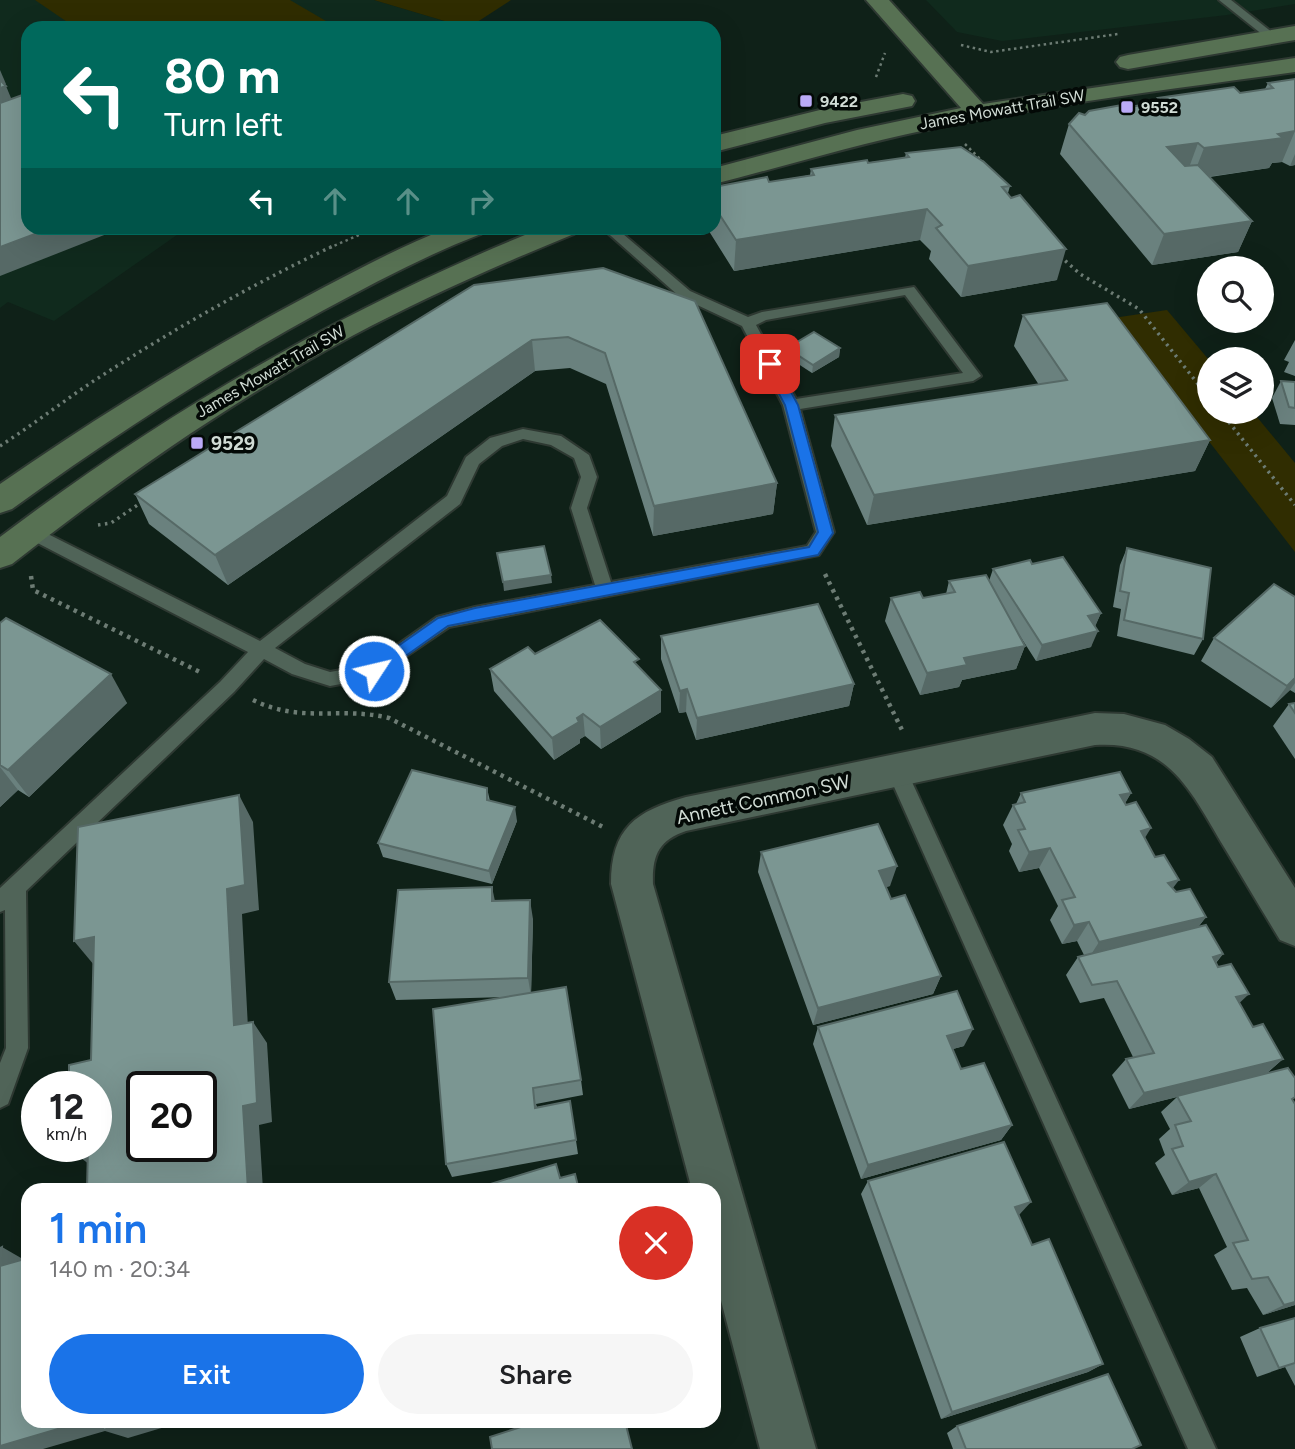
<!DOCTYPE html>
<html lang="en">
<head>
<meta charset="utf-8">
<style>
	:root { --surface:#fff; --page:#f6f6f6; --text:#202124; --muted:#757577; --accent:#1a73e8 }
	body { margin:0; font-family:Figtree,sans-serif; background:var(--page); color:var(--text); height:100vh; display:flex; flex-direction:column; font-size:26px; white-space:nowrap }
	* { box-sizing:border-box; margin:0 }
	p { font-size:23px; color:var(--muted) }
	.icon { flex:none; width:38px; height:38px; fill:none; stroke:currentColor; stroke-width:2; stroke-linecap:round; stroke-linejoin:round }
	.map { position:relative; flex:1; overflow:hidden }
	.drawer { position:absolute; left:21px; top:1183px; width:700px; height:245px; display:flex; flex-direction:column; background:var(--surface); border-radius:21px; box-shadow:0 7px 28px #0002 }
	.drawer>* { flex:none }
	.top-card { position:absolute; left:21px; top:21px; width:700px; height:214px; border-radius:21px; box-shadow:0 7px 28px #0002; background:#00695c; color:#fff; overflow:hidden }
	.buttons { position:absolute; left:1197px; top:256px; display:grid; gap:14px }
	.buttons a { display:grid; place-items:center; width:77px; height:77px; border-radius:50%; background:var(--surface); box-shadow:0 7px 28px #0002; font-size:35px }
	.speed { position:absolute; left:21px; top:1071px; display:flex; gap:14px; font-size:35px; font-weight:700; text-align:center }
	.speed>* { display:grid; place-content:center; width:91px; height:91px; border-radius:50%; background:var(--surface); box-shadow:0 7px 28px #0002; line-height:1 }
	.speed small { font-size:18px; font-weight:400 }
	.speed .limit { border:4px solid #111; border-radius:10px; background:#fff; color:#111 }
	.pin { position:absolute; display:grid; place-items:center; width:60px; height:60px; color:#fff; margin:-30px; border-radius:14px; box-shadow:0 4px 10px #0006 }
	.me { position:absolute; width:77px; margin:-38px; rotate:55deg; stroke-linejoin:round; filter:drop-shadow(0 0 5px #0008) }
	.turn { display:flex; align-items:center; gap:24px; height:147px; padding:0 28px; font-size:32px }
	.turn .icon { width:91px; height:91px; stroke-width:2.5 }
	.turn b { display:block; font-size:49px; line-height:60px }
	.lanes { display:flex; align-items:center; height:66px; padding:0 28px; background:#0003; justify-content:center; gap:35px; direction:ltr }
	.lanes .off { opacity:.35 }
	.round { display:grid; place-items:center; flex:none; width:74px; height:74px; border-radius:37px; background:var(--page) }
	.overview { display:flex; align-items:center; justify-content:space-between; height:119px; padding:0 28px }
	h1 { font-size:42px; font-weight:600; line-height:52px; color:var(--accent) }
	.primary-button { display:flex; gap:14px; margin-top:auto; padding:14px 28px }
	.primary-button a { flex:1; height:80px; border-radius:42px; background:var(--accent); color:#fff; font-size:28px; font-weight:600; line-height:80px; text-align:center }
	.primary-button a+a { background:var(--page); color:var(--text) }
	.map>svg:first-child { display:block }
</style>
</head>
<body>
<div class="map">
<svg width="1295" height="1449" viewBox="0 0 1295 1449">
	<rect width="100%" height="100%" fill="#0f2118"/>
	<g fill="#102a1d">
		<path d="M0 0H374L468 28H28V228H187L54 321 8 302 0 308Z"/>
		<path d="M926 0H1295V4L1227 15 1002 41 957 32Z"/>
	</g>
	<g fill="#302d01">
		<path d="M35 0H290L338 28H76Z"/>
		<path d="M374 0H511L468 28Z"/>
		<path d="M1167 310 1209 360V411H1252L1295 463V552L1113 318Z"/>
	</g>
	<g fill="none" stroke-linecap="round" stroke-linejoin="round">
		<defs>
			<g id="lane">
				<path d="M1219 0H1231L1278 37 1268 39Z"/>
				<path d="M602 228H616L690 291 748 317 762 312 914 287 981 376 973 381 800 409 834 532 819 555 449 627 374 678 330 686 292 674 264 659 234 692 26 891 28 1048 8 1104 0 1108V1063L6 1048 5 910 0 912V888L220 682 248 652 24 536 21 532 24 528H36L260 641 447 496 466 457 490 438 523 429 561 436 589 455 597 477 587 508 611 582 807 546 816 532 783 405 742 326 680 297ZM905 295 963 373 796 399 756 325 766 320ZM523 439 551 445 574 458 581 477 571 508 595 585 475 607 437 617 369 665 330 672 305 664 275 648 460 504 479 464 502 446Z"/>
				<path d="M897 763 904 765 907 771 1216 1449H1188L887 771 890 765Z"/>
			</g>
			<path id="street" d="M1095 713 1124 714 1165 725 1189 739 1212 757 1295 888V946L1280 940C1261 909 1243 878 1224 847 1191 792 1169 740 1095 745L686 831C658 840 652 857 653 884L816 1449H760L714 1274V1190H692L611 884C611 828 636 811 686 797Z"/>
			<g id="secondary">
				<path d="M866 0H889L983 104 1295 58V72C1172 89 1048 104 926 130 854 145 785 166 714 184V168L857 130 961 108Z"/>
				<path d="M1295 26V40L1128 69 1120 67 1116 62 1120 57 1128 55Z"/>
				<path d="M903 94 912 96 915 101 912 106 825 123 714 152V136L824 109Z"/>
				<path d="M448 228H485L481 234C426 255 374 283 322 311 214 370 111 437 12 509L0 513V484C98 416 199 354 304 298 351 273 399 247 448 228Z"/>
				<path d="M542 228H578L574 234C498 265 424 298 352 336 231 401 120 479 12 564L0 568V537C168 410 346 307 542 228Z"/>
			</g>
		</defs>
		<use href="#lane" stroke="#2e3932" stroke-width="4"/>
		<use href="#street" stroke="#2e3932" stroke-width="4"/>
		<use href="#secondary" stroke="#2e3932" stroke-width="4"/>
		<g stroke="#6d7c74" stroke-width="2.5" stroke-dasharray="2.5 3.5" stroke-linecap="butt">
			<path d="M961 45 991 52 1118 34"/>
			<path d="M876 77 885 53"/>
			<path d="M965 144 986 165"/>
			<path d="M329 248 375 228"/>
		</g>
		<g stroke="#6d7c74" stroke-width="3.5" stroke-dasharray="2.5 4.5" stroke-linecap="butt">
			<path d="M1060 256 1080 274 1139 309 1209 398"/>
			<path d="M1220 411 1295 505"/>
			<path d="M0 446C31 426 61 403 92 382 169 332 249 286 333 246"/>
			<path d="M98 525 111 523 142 502"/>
		</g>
		<g stroke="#6d7c74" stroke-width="4.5" stroke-dasharray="3.5 5" stroke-linecap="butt">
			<path d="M825 574 903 732"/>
			<path d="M31 576 33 590 202 673"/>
			<path d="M253 700C302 724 340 706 389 718L603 827"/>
		</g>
		<use href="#lane" fill="#506458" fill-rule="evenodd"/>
		<use href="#street" fill="#506458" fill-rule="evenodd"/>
		<use href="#secondary" fill="#577153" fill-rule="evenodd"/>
	</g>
	<g fill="#6a817e">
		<path d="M1295 79V165L1290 166 1282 162 1272 163 1269 168 1210 177 1252 221 1238 252 1152 265 1060 154 1069 124 1085 115 1156 103 1158 98 1240 93 1265 89 1268 83Z"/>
		<path d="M906 153 1010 186 1008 193 1057 280 961 297 929 259 931 251 920 240 734 271 707 228H714V187L769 182 810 175 811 169 905 158Z"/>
		<path d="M603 268 777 483 773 514 653 536 606 384 570 368 535 371 228 585 149 524 135 494Z"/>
		<path d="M1023 315 1210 440 1195 471 867 525 831 446 835 415 1039 385 1014 346Z"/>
		<path d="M1295 340V376L1284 372 1289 362 1284 360Z"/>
		<path d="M787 348H840L839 357 812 373 786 356Z"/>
		<path d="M1281 381 1295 382V425L1280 424 1272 398Z"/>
		<path d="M1127 548 1203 639 1194 655 1117 636 1121 609 1113 607 1120 565Z"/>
		<path d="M1032 564 1101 613 1095 626 1091 647 1036 661 1013 625 1025 646 1016 669 962 680 959 687 920 695 885 621 891 598H923L946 594 949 581H989L993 569Z"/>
		<path d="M1295 597V693L1290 690 1271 708 1201 661 1214 638Z"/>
		<path d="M0 623 127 703 29 797 18 790 0 807Z"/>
		<path d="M661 636 854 684 849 706 696 740 686 712 679 713 661 659Z"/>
		<path d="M535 654 639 667 661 712 601 749 585 736 580 739V743L554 760 494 691 490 669Z"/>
		<path d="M1295 703V759L1273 726 1289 704Z"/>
		<path d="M487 788 490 801 517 821 492 884 383 857 378 843Z"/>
		<path d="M1021 793H1131L1125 803 1173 888 1206 917 1199 926 1223 954 1216 963 1253 1027 1283 1059 1267 1073 1293 1101 1295 1305 1263 1315 1247 1288 1232 1290 1214 1255 1227 1247 1199 1188 1172 1195 1155 1163 1165 1155 1159 1139 1170 1129 1161 1112 1177 1097 1129 1109 1112 1075 1126 1059 1133 1057 1104 998 1080 1003 1066 975 1078 957 1084 955 1077 941 1062 944 1050 920 1058 906 1039 868 1019 872 1009 851 1012 844 1003 825 1013 805 1016 804Z"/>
		<path d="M761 852 890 886 886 887 891 899 941 976 933 994 813 1025 758 872Z"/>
		<path d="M495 900 533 919 531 993 581 1080 583 1095 536 1104 537 1107 570 1101 578 1154 452 1177 446 1164 507 997 396 1000 389 982Z"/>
		<path d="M818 1027 964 1046 953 1049 961 1069 1012 1125 1001 1140 861 1179 813 1044Z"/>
		<path d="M868 1181 1019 1215 1032 1245 1103 1364 1088 1372 941 1419 861 1194Z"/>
		<path d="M1295 1318V1386L1285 1367 1257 1377 1240 1337 1260 1328Z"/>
		<path d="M957 1426 1132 1449H953L947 1433Z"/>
	</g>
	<g fill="#566966">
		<path d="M0 70 6 84 0 86Z"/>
		<path d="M6 86 16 110 0 115V88Z"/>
		<path d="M1295 131 1282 162 1272 163 1269 168 1192 179 1204 148Z"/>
		<path d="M1198 143 1187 173 1167 147Z"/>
		<path d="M1295 154V165L1290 166Z"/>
		<path d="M927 209 920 240 734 271 736 240Z"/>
		<path d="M1252 221 1238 252 1152 265 1164 234Z"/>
		<path d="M51 228H122L0 276V247Z"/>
		<path d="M1066 249 1057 280 961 297 968 266Z"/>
		<path d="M532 340 535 371 228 585 215 555Z"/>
		<path d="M840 348 839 357 812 373 813 365Z"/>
		<path d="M1210 440 1195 471 867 525 874 495Z"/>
		<path d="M777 483 773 514 653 536 654 506Z"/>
		<path d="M551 575 552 583 504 591 503 582Z"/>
		<path d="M1101 613 1094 629 1088 616Z"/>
		<path d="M1098 631 1091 647 1036 661 1042 645Z"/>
		<path d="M1025 646 1016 669 962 680 959 687 920 695 927 673 964 658Z"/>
		<path d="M111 674 127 703 29 797 8 770Z"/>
		<path d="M1295 678V683L1290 690 1271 708 1287 686Z"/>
		<path d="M854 684 849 706 696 740 697 718Z"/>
		<path d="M687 689 686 712 679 713 680 691Z"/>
		<path d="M661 690V712L601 749 600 727Z"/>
		<path d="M583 714 585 736 580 739V743L554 760 552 738Z"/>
		<path d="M0 767 18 790 0 807Z"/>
		<path d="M1131 793 1119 814 1120 795Z"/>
		<path d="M239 795 253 822 259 910 242 914 249 1047 234 1025 227 889Z"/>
		<path d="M515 807 517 821 492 884 489 871Z"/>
		<path d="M1151 828 1138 849 1141 831Z"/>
		<path d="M1050 848 1039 868 1019 872 1029 852Z"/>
		<path d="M897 866 890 886 872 890 879 871Z"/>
		<path d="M1179 880 1164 900 1168 883Z"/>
		<path d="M492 887 496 906 492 901Z"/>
		<path d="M530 900 533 919 531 996 528 978Z"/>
		<path d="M1206 917 1191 936 1087 961 1099 942Z"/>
		<path d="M1089 922 1077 941 1062 944 1074 925Z"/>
		<path d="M94 937V965L74 941Z"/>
		<path d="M1223 954 1207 972 1213 957Z"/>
		<path d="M941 976 933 994 813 1025 818 1008Z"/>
		<path d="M1249 994 1231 1011 1236 997Z"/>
		<path d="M253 1022 267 1043 272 1122 259 1125 263 1190H248L243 1106Z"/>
		<path d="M973 1029 964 1046 938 1053 947 1036Z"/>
		<path d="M1283 1059 1264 1075 1129 1109 1144 1093Z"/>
		<path d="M1012 1125 1001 1140 861 1179 868 1165Z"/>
		<path d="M72 1146H93L90 1165 67 1147Z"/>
		<path d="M1216 1174 1199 1188 1172 1195 1189 1182Z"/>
		<path d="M1031 1202 1019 1215 1015 1207Z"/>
		<path d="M2 1247 28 1262 0 1266Z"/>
		<path d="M1295 1302V1305L1263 1315 1284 1305Z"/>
		<path d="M1103 1364 1088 1372 941 1419 952 1412Z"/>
		<path d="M85 1421H185L128 1438 105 1431 43 1449H0V1446Z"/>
	</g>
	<g fill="#7b9692" stroke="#566966" stroke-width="2" fill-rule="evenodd">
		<path d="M1295 79V131L1278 134 1283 138 1204 148 1198 143 1167 147 1185 166 1198 165 1252 221 1164 234 1069 124 1079 113 1085 115 1089 111 1122 105V108L1162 102 1158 98 1234 87 1240 93 1273 88 1268 83Z"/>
		<path d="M0 80 6 86 0 88Z"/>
		<path d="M28 93V228H51L0 247V103Z"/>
		<path d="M961 147 984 162 1010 186 1002 187 1011 198 1020 195 1066 249 968 266 936 228 942 225 927 209 736 240 714 206V187L767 177 769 182 814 175 811 169 867 160 868 163 909 157 906 153Z"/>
		<path d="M603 268 695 301 777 483 654 506 605 353 568 337 532 340 215 555 135 494 474 285Z"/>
		<path d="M1107 303 1210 440 874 495 835 415 1067 380 1023 315Z"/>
		<path d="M814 332 840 348 813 365 787 348Z"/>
		<path d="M1281 381 1295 382V408L1289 407Z"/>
		<path d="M544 546 551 575 503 582 497 553Z"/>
		<path d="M1127 548 1211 568 1203 639 1124 620 1129 593 1120 591Z"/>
		<path d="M1063 557 1101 613 1088 616 1098 631 1042 645 993 569 1030 560 1032 564Z"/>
		<path d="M986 575 1025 646 964 658 967 665 927 673 891 598 920 592 923 598 955 592 949 581Z"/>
		<path d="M1274 584 1295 597V678L1287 686 1214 638Z"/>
		<path d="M818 604 854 684 697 718 687 689 680 691 661 636Z"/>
		<path d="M6 618 111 674 8 770 0 765V623Z"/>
		<path d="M600 620 639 659 634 662 661 690 600 727 583 714 577 718 579 722 552 738 490 669 528 647 535 654Z"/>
		<path d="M1295 703V713L1289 704Z"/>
		<path d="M412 770 487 788V800L515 807 489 871 378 843Z"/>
		<path d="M1120 772 1131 793 1120 795 1126 805 1136 802 1151 828 1141 831 1155 857 1164 855 1179 880 1168 883 1176 892 1190 889 1206 917 1099 942 1089 922 1074 925 1062 900 1075 897 1050 848 1029 852 1018 830 1025 829 1013 805 1025 802 1021 793Z"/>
		<path d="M239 795 245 885 227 889 234 1025 253 1022 257 1103 243 1106 248 1190H87L88 1146H96V1087H69V1065L91 1060 94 937 74 941 78 827ZM142 1087H201V1146H142Z"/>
		<path d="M878 824 897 866 879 871 891 899 905 895 941 976 818 1008 761 852Z"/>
		<path d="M492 887V901L530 900 528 978 389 982 398 890Z"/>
		<path d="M1206 925 1223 954 1213 957 1218 967 1231 964 1249 994 1236 997 1253 1027 1263 1024 1283 1059 1144 1093 1126 1059 1154 1053 1117 981 1092 985 1078 957Z"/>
		<path d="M566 987 581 1080 533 1088 535 1108 570 1101 576 1140 446 1164 433 1009Z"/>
		<path d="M957 991 973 1029 947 1036 961 1069 984 1063 1012 1125 868 1165 818 1027Z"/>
		<path d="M1288 1068 1295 1078V1097L1292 1099 1295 1104V1302L1284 1305 1268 1277 1252 1279 1233 1243 1248 1240 1216 1174 1189 1182 1172 1149 1183 1146 1175 1125 1191 1121 1177 1096Z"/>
		<path d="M1004 1142 1031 1202 1015 1207 1032 1245 1049 1239 1103 1364 952 1412 868 1181Z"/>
		<path d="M556 1164 560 1178 575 1174 579 1190H471Z"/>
		<path d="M2 1247 0 1266 28 1258V1421H85L0 1446V1248Z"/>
		<path d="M1295 1318V1363L1279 1368 1260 1328Z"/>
		<path d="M1108 1374 1141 1445 1132 1449H966L957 1426Z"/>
		<path d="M103 1421H135L103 1430Z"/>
		<path d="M539 1421H625L632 1449H492L490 1437Z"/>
	</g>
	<path fill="#1a73e8" stroke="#114b97" stroke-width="2" d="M770 360 776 364 798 405 833 533 818 555 448 626 379 675H368L366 671 368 667 438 618 475 608 809 547 818 532 785 405 763 364Z"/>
	<g fill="#baaaf6" stroke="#030906" stroke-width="2.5">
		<rect x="799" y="94" width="14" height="14" rx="3.5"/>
		<rect x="1120" y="100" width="14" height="14" rx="3.5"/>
		<rect x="190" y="436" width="14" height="14" rx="3.5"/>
	</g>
	<g text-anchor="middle" stroke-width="7" stroke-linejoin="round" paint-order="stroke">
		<g font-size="16" font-weight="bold" fill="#d1dcd5" stroke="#030906" text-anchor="start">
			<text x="820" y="107">9422</text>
			<text x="1141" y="113">9552</text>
		</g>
		<g font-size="16" fill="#d1dcd5" stroke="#030906">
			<text transform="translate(1002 109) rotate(-10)" y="6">James Mowatt Trail SW</text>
			<text transform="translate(270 371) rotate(-30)" y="6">James Mowatt Trail SW</text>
		</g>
		<g font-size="19" font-weight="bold" fill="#d1dcd5" stroke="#030906" text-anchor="start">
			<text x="211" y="450">9529</text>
		</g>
		<g font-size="19" fill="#d1dcd5" stroke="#030906">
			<text transform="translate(763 799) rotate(-12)" y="7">Annett Common SW</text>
		</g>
	</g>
</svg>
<div class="buttons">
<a><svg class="icon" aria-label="search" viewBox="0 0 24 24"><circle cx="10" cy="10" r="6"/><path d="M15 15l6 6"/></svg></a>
<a><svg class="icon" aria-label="layers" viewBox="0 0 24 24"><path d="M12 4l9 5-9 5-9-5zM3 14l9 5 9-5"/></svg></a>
</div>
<div class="speed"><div>12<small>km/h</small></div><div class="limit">20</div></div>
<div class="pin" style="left:770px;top:364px;background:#d93025"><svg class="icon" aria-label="arrive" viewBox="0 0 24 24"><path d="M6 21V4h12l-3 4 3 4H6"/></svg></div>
<svg class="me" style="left:374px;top:671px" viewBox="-20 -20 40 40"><circle r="17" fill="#1a73e8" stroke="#fff" stroke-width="3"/><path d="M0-11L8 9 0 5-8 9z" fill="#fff"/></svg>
<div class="top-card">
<div class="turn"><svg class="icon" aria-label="left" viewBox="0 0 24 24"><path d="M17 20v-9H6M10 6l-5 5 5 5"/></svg><div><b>80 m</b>Turn left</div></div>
<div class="lanes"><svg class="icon" aria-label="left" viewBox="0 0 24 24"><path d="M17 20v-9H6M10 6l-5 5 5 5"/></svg><svg class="icon off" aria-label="ahead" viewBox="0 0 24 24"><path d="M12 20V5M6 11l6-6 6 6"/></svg><svg class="icon off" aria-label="ahead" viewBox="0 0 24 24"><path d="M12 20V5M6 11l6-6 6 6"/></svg><svg class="icon off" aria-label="right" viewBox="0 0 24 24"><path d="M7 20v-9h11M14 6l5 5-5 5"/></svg></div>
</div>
<section class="drawer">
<div class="overview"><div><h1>1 min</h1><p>140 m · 20:34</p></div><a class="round" style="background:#d93025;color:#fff"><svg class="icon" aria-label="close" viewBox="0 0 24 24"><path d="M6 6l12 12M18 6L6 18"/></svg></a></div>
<div class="primary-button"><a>Exit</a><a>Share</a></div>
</section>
</div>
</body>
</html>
